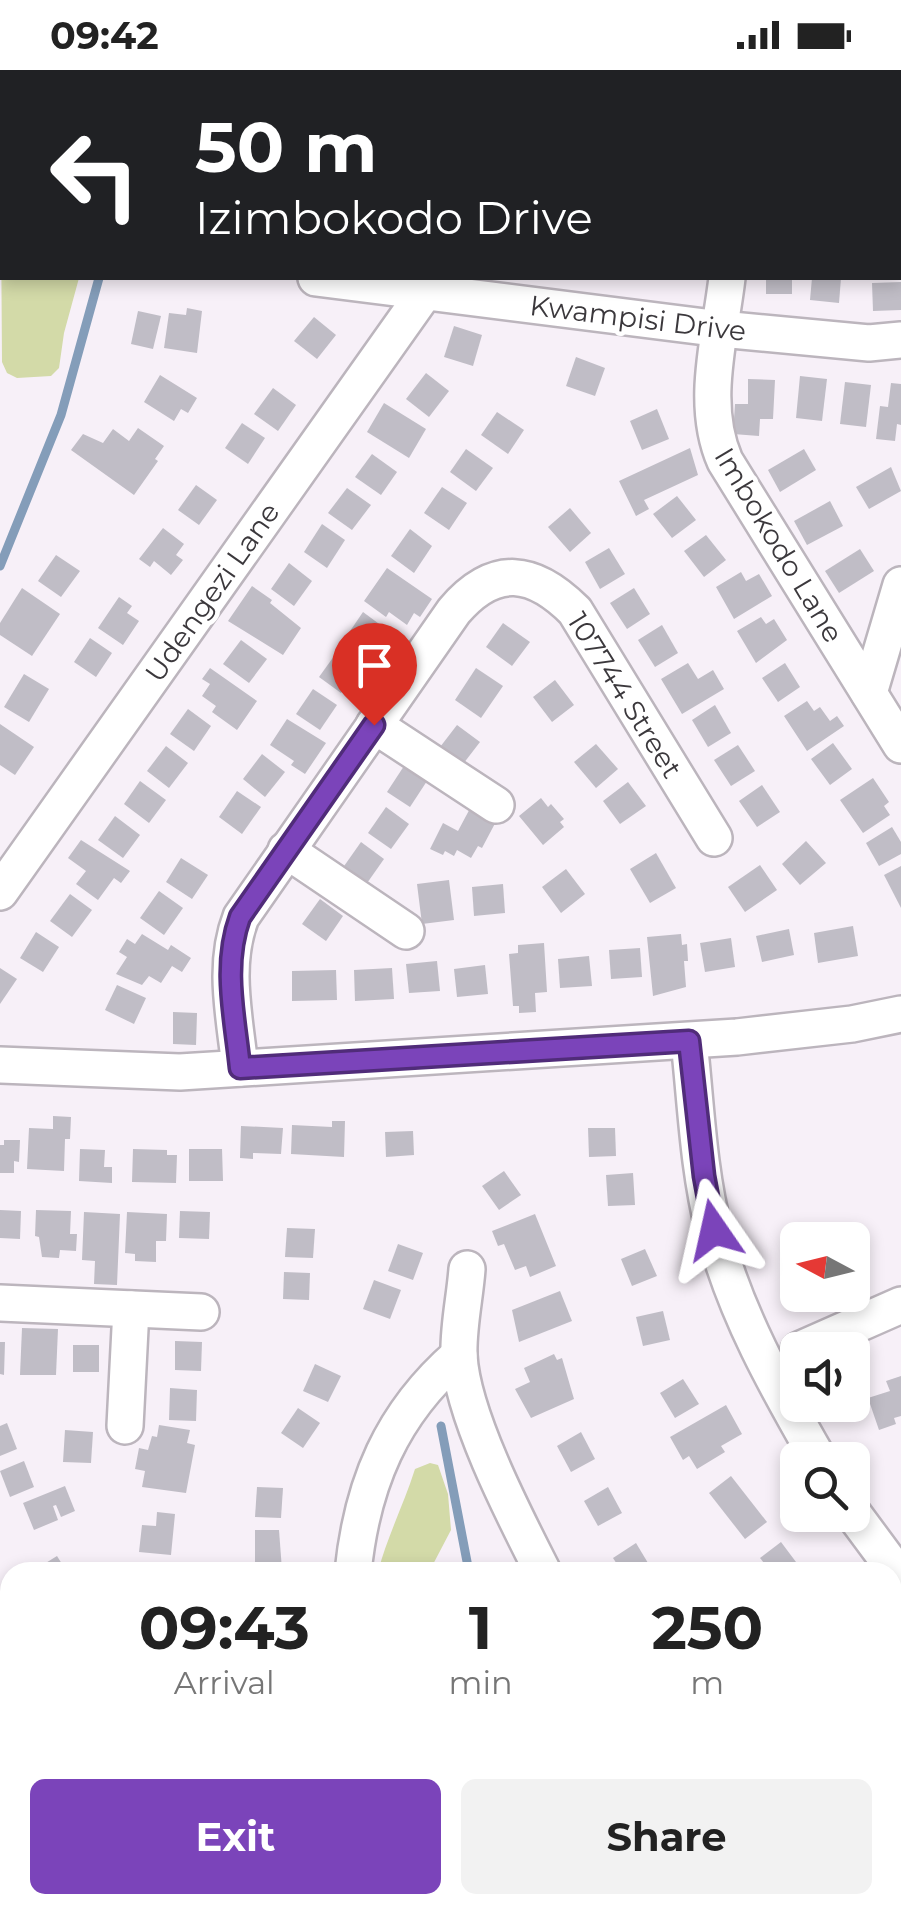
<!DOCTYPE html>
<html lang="en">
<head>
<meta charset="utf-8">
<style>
	:root { --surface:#fff; --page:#f2f2f2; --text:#222; --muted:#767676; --accent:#7b44ba }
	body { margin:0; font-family:Montserrat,sans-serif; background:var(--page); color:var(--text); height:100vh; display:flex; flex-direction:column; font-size:38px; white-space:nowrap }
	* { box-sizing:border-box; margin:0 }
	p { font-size:32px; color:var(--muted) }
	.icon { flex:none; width:55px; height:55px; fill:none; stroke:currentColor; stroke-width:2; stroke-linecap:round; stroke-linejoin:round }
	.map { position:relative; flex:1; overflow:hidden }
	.side { position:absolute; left:0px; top:1492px; width:902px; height:352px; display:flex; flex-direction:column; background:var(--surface); border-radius:30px 30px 0 0; box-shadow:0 5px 15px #0003 }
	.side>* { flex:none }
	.guide { position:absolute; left:0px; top:0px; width:902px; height:210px; box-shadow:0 5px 15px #0003; background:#202124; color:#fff; overflow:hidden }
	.needle { width:65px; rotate:277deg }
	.buttons { position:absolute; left:780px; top:1152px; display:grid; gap:20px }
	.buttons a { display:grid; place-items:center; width:90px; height:90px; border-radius:15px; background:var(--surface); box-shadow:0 5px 15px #0003; font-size:50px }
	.pin { position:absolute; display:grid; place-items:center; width:85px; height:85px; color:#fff; margin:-102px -42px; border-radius:50% 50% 50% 0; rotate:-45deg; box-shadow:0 0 10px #0007 }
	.pin .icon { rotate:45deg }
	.me { position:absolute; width:110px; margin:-55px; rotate:349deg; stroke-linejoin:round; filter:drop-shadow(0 0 8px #0008) }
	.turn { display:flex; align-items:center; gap:35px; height:210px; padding:0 30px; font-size:45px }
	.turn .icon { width:130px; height:130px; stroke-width:2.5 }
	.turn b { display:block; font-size:70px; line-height:85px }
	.eta { display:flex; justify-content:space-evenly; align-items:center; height:170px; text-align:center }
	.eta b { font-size:60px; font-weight:700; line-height:70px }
	.button { display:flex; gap:20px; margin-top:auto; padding:20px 30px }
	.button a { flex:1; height:115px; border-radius:15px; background:var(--accent); color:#fff; font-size:40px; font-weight:700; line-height:115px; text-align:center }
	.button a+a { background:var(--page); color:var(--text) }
	.status { display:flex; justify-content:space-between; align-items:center; height:70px; padding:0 50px; background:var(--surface); direction:ltr }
	.status svg { height:28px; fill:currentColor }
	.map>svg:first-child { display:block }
</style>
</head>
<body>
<div class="status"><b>09:42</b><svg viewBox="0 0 49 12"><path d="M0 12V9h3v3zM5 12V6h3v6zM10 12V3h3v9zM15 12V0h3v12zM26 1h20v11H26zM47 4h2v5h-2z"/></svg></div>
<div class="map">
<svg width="901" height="1843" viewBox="0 0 901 1843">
	<rect width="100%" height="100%" fill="#f7f0f8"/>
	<g fill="#d3daa8">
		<path d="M0 0H131L2 2V208H79L64 263 59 298 51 306 17 308 7 303 2 292Z"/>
		<path d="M430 1393 438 1395 448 1424 451 1460 429 1502H378C387 1467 404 1434 415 1399Z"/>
		<path d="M475 1835H595L597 1843H477Z"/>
	</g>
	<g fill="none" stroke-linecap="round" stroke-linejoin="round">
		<g stroke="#849db9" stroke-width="9">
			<path d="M147 2 148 0"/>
			<path d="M0 496 61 345 99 208"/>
			<path d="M441 1356 469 1502"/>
			<path d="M538 1835 540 1843"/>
		</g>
	</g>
	<g fill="#c0bdc6">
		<rect x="766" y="208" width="26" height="16"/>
		<path d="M812 208H841L839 233 810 230Z"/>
		<path d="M901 212V240L873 241 872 213Z"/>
		<path d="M187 238 202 241 197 283 164 278 169 243 186 245Z"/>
		<path d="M138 241 161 246 153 279 131 274Z"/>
		<path d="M314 247 336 265 317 289 294 271Z"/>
		<path d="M454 256 482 265 473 296 444 287Z"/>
		<path d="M576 287 605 298 595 326 566 316Z"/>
		<path d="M426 303 449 321 429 347 406 329Z"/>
		<path d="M160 305 197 328 188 343 181 339 174 351 144 332Z"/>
		<path d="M800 306 827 309 822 351 796 348Z"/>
		<path d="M748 309 775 310 773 349H760L759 366 733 364 735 334H748Z"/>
		<path d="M845 312 871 315 866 357 840 354Z"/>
		<path d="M891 313 901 314V355L897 354 895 371 876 369 880 336 888 337Z"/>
		<path d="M273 318 296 335 278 361 254 344Z"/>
		<path d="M384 333 426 359 409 388 367 362Z"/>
		<path d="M657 339 669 369 642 380 630 351Z"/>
		<path d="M497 342 524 360 508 384 481 365Z"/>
		<path d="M242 353 265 368 248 394 225 378Z"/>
		<path d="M138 358 164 376 155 389 158 391 134 425 71 380 83 364 103 373 113 359 129 371Z"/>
		<path d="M690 378 698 405 644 430 649 439 636 446 619 411Z"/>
		<path d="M466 379 493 398 476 421 450 402Z"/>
		<path d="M804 379 816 400 780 422 768 400Z"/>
		<path d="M372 384 397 402 381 425 355 407Z"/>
		<path d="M891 397 901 421 869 439 856 417Z"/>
		<path d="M196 415 217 430 199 455 178 440Z"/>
		<path d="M442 417 467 433 449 460 424 443Z"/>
		<path d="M347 418 371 435 352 460 328 443Z"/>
		<path d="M677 426 696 450 672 468 653 444Z"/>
		<path d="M830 431 843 456 807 475 794 451Z"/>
		<path d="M570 438 591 463 570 482 548 457Z"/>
		<path d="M322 454 345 470 327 498 304 482Z"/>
		<path d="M163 458 184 474 176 485 183 490 171 505 154 491 150 497 139 489Z"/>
		<path d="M410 459 432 476 414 503 391 486Z"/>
		<path d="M706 465 726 490 704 507 684 481Z"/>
		<path d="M609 478 625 504 600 519 585 492Z"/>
		<path d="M860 479 874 501 839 523 825 501Z"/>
		<path d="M56 485 80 501 61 527 38 511Z"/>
		<path d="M289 493 312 511 294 536 271 519Z"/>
		<path d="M387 498 432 529 420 547 414 543 407 555 389 542 386 547 364 531Z"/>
		<path d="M741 502 746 511 759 504 772 526 734 549 716 517Z"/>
		<path d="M252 516 272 530 270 533 301 558 283 585 228 551Z"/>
		<path d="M22 518 60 544 32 586 0 565V553Z"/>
		<path d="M634 518 650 544 627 559 610 533Z"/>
		<path d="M119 527 132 536 127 543 139 551 123 575 98 558Z"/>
		<path d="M363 542 386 559 370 584 346 567Z"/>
		<path d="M761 547 766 554 774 549 787 570 756 593 737 561Z"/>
		<path d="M503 553 530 572 512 596 486 577Z"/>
		<path d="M662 555 678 583 655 597 638 570Z"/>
		<path d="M90 568 112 583 96 607 74 592Z"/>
		<path d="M241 570 267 589 249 613 223 594Z"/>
		<path d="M337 582 359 598 341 623 319 607Z"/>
		<path d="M688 593 698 609 713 600 724 619 682 644 661 609Z"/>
		<path d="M785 593 800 617 778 632 762 608Z"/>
		<path d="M210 598 257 631 237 660 212 642 216 636 202 626 210 614 202 609Z"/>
		<path d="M476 598 503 616 481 648 455 630Z"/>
		<path d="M24 604 49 619 29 652 4 637Z"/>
		<path d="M555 610 574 635 552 652 533 627Z"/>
		<path d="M313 619 337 635 320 660 296 644Z"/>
		<path d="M807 631 814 641 820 637 830 651 837 646 844 656 807 681 784 646Z"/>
		<path d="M715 635 731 663 708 677 692 650Z"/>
		<path d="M188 639 211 656 194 681 170 664Z"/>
		<path d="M287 649 326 673 305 704 291 695 294 691 270 675Z"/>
		<path d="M0 654 34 677 15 705 0 695Z"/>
		<path d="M457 655 480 672 460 698 437 681Z"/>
		<path d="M833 673 852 699 830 715 811 689Z"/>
		<path d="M596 674 618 699 596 718 574 692Z"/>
		<path d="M738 675 755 701 731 716 714 690Z"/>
		<path d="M166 676 188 693 169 718 147 701Z"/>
		<path d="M262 684 285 702 265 727 243 709Z"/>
		<path d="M404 696 427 711 410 737 387 722Z"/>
		<path d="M873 708 889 732 884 736 890 745 863 763 840 730Z"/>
		<path d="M140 711 166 730 149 753 124 734Z"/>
		<path d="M628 712 646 736 620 754 603 731Z"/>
		<path d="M762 715 780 742 757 757 739 731Z"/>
		<path d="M237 721 261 737 242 764 219 747Z"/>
		<path d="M541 728 548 737 551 734 564 749 560 752 564 757 543 775 519 746Z"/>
		<path d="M474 731 500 744 482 778 478 776 471 788 457 780 454 786 445 781 443 785 430 779 443 753 458 761Z"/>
		<path d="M386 737 409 754 391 779 368 763Z"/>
		<path d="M115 746 140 765 123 788 98 770Z"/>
		<path d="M892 757 901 772V784L879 796 866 773Z"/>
		<path d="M81 770 130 801 121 813 114 808 98 830 76 814 86 801 68 788Z"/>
		<path d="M806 771 826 793 800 815 782 794Z"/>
		<path d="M361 772 384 789 365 816 342 799Z"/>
		<path d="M656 783 676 818 650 833 630 799Z"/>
		<path d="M181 788 208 805 192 829 166 812Z"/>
		<path d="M760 795 777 820 745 842 728 817Z"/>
		<path d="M901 796V838L884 805Z"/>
		<path d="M566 799 585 824 561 843 542 817Z"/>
		<path d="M449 810 454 850 422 854 417 814Z"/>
		<path d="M503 814 505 843 474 846 472 817Z"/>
		<path d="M159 821 183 838 164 865 140 848Z"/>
		<path d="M70 824 92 840 72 867 50 851Z"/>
		<path d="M320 829 343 846 326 871 302 854Z"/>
		<path d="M853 856 858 886 818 893 814 863Z"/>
		<path d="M789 859 794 885 762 892 756 866Z"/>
		<path d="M36 862 59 877 43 902 20 888Z"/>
		<path d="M142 864 168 880 171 875 191 888 182 902 172 896 161 913 149 906 142 915 116 904 127 887 119 882 127 869 135 874Z"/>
		<path d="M681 864 682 875 687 874 688 891H684L686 917 653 926 647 867Z"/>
		<path d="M731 868 735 897 705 902 700 873Z"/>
		<path d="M544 873 547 922 535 923 536 942 519 943V936H513L509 884 518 883V875Z"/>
		<path d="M640 878 642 907 611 909 609 880Z"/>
		<path d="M589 886 592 916 560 918 558 889Z"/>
		<path d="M437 891 440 921 409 923 406 894Z"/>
		<path d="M485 895 488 924 457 927 454 899Z"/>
		<path d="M0 898 17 909 0 934Z"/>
		<path d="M392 898 394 929 355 931 354 900Z"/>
		<path d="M336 900 337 930 292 931V901Z"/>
		<path d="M117 915 146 928 134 954 105 940Z"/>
		<path d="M173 942 197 943 196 975 173 974Z"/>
		<path d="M53 1046 71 1047 70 1069H65L64 1101 27 1099 29 1058 53 1059Z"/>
		<path d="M332 1051H345L344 1087 291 1084 292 1055 332 1057Z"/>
		<path d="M241 1056 283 1058 281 1084 253 1083V1089L240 1088Z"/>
		<path d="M588 1058H615L616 1086 589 1087Z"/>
		<path d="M413 1061 414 1085 386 1087 385 1062Z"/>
		<path d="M4 1070H20L19 1092 14 1091V1103H0V1075H4Z"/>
		<path d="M80 1079 105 1080 104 1097H112V1113L79 1111Z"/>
		<path d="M133 1079 167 1080V1085H177L176 1113 132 1112Z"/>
		<path d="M189 1079H222L223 1111H189Z"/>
		<path d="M504 1101 521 1125 499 1140 482 1116Z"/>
		<path d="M633 1103 635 1135 608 1136 606 1105Z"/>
		<path d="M0 1140 21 1141 20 1169 0 1168Z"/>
		<path d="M36 1140 71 1141 70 1164H77L76 1181 60 1180 59 1188 42 1187 39 1167 35 1166Z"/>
		<path d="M180 1141 210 1142 209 1169 179 1168Z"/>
		<path d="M84 1142 120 1144 117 1215 94 1214 95 1191 82 1190Z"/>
		<path d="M127 1142 167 1144 166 1171H156V1192L135 1191V1184L125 1183Z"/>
		<path d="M535 1144 556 1196 530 1207 526 1196 515 1200 504 1174 498 1176 492 1161Z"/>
		<path d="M287 1158 315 1159 313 1188 285 1187Z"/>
		<path d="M398 1174 423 1183 413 1210 388 1201Z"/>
		<path d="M645 1179 657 1206 632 1216 621 1189Z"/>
		<path d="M284 1202 310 1203 309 1230 283 1229Z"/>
		<path d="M374 1210 401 1220 390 1249 363 1239Z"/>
		<path d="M560 1221 572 1251 519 1272 512 1240Z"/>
		<path d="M663 1241 670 1270 643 1276 636 1247Z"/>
		<path d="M22 1258 58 1259 56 1305H20Z"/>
		<path d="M175 1271 202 1272 201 1301 175 1300Z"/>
		<path d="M0 1272H5L4 1305 0 1304Z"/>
		<rect x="73" y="1275" width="26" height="27"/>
		<path d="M554 1284 557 1290 562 1288 574 1329 531 1348 515 1319 530 1312 524 1298Z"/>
		<path d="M315 1294 341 1306 328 1332 303 1321Z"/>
		<path d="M901 1306V1346L894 1348 896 1354 879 1360 868 1328 890 1321 886 1311Z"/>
		<path d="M683 1309 699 1334 675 1348 660 1323Z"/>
		<path d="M170 1318 197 1320 196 1351 169 1350Z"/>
		<path d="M726 1335 742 1364 721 1376 725 1382 697 1399 689 1386 683 1390 670 1367Z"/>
		<path d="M298 1338 320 1353 303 1378 281 1363Z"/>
		<path d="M7 1353 17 1379 0 1386V1356Z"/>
		<path d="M159 1355 190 1360 187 1373 195 1375 186 1423 142 1417 145 1401 135 1399 139 1378 148 1380 152 1366 157 1367Z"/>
		<path d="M65 1360 93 1362 91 1393 63 1392Z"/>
		<path d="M581 1362 595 1389 571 1402 557 1376Z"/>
		<path d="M24 1391 34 1417 10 1427 0 1401Z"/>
		<path d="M731 1406 767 1452 745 1469 709 1423Z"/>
		<path d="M65 1416 75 1441 61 1447 56 1435 53 1436 58 1450 34 1460 23 1433Z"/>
		<path d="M257 1417 283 1418 281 1448 255 1447Z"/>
		<path d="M608 1417 622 1443 598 1456 584 1431Z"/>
		<path d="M157 1442 175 1444 171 1485 139 1482 142 1455 156 1456Z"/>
		<path d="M255 1460H279L282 1500 255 1501Z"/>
		<path d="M781 1472 799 1496 790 1502H771L760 1488Z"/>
		<path d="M636 1473 651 1498 644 1502H622L613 1488Z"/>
		<path d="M57 1486 67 1502H38L36 1499Z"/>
		<path d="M901 1643V1693L892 1682V1650Z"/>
		<path d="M10 1778V1829L0 1821V1790Z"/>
		<path d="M225 1835H281L283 1839 275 1843H230Z"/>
		<path d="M426 1835H454L453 1843H426Z"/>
	</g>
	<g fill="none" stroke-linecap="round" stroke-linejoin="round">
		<defs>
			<g id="minor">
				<path d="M347 0 361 2"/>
				<path d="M900 55 901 54"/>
				<path d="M316 208 721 259 869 273 901 270"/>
				<path d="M727 208C720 268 700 334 725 391L901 675"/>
				<path d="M869 623 901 515"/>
				<path d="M374 655 496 735"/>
				<path d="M286 780 406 861"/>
				<path d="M0 822 425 222"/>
				<path d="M689 971C696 1034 698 1099 714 1161 735 1243 777 1317 819 1390"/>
				<path d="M0 995 180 1002 737 967 852 954 901 944"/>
				<path d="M240 998C235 948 222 896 241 847L454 541C495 493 534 500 575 541L714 768"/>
				<path d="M467 1199C465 1227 458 1257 459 1285 462 1345 515 1447 543 1502"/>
				<path d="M0 1233 201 1242"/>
				<path d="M799 1280 901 1235"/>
				<path d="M125 1356 131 1239"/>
				<path d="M852 1442 901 1508"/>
				<path d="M353 1502C362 1414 391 1344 459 1285"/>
				<path d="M0 1566 10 1589"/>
				<path d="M157 1835 163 1843"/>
				<path d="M743 1835 748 1843"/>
			</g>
		</defs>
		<use href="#minor" stroke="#bcb5bd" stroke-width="40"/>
		<use href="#minor" stroke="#fff" stroke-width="35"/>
	</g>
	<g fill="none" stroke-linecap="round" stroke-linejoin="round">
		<defs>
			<path id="route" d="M374 655 240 847C222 896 235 948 240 998L689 971 704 1106 714 1160"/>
		</defs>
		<use href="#route" stroke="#502c79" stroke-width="25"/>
		<use href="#route" stroke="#7b44ba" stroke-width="18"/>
	</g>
	<g text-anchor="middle" stroke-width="9" stroke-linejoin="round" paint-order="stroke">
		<g font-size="28" fill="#3b383c" stroke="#fff">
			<text transform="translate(638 248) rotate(7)" y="10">Kwampisi Drive</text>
			<text transform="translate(779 475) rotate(59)" y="10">Imbokodo Lane</text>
			<text transform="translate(212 522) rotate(-55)" y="10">Udengezi Lane</text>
			<text transform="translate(625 625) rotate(58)" y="10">107744 Street</text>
		</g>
	</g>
</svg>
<div class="buttons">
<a><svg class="needle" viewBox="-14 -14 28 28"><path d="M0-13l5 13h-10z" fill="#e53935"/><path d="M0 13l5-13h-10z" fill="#767676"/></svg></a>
<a><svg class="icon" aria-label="sound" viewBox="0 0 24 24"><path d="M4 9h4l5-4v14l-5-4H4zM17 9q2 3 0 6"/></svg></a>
<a><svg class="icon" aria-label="search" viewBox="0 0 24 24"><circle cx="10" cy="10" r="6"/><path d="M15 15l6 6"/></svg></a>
</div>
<div class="pin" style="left:374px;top:655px;background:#d93025"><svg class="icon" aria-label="arrive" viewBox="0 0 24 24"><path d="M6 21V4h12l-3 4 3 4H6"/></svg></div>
<svg class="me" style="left:714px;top:1160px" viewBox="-20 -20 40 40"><path d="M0-17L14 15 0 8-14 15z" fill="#7b44ba" stroke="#fff" stroke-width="4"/></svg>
<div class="guide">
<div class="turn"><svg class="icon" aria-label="left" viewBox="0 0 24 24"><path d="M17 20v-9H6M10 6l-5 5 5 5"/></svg><div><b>50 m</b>Izimbokodo Drive</div></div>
</div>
<section class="side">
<div class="eta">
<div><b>09:43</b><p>Arrival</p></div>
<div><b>1</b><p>min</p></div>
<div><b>250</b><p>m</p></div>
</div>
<div class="button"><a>Exit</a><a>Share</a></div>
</section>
</div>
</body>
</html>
